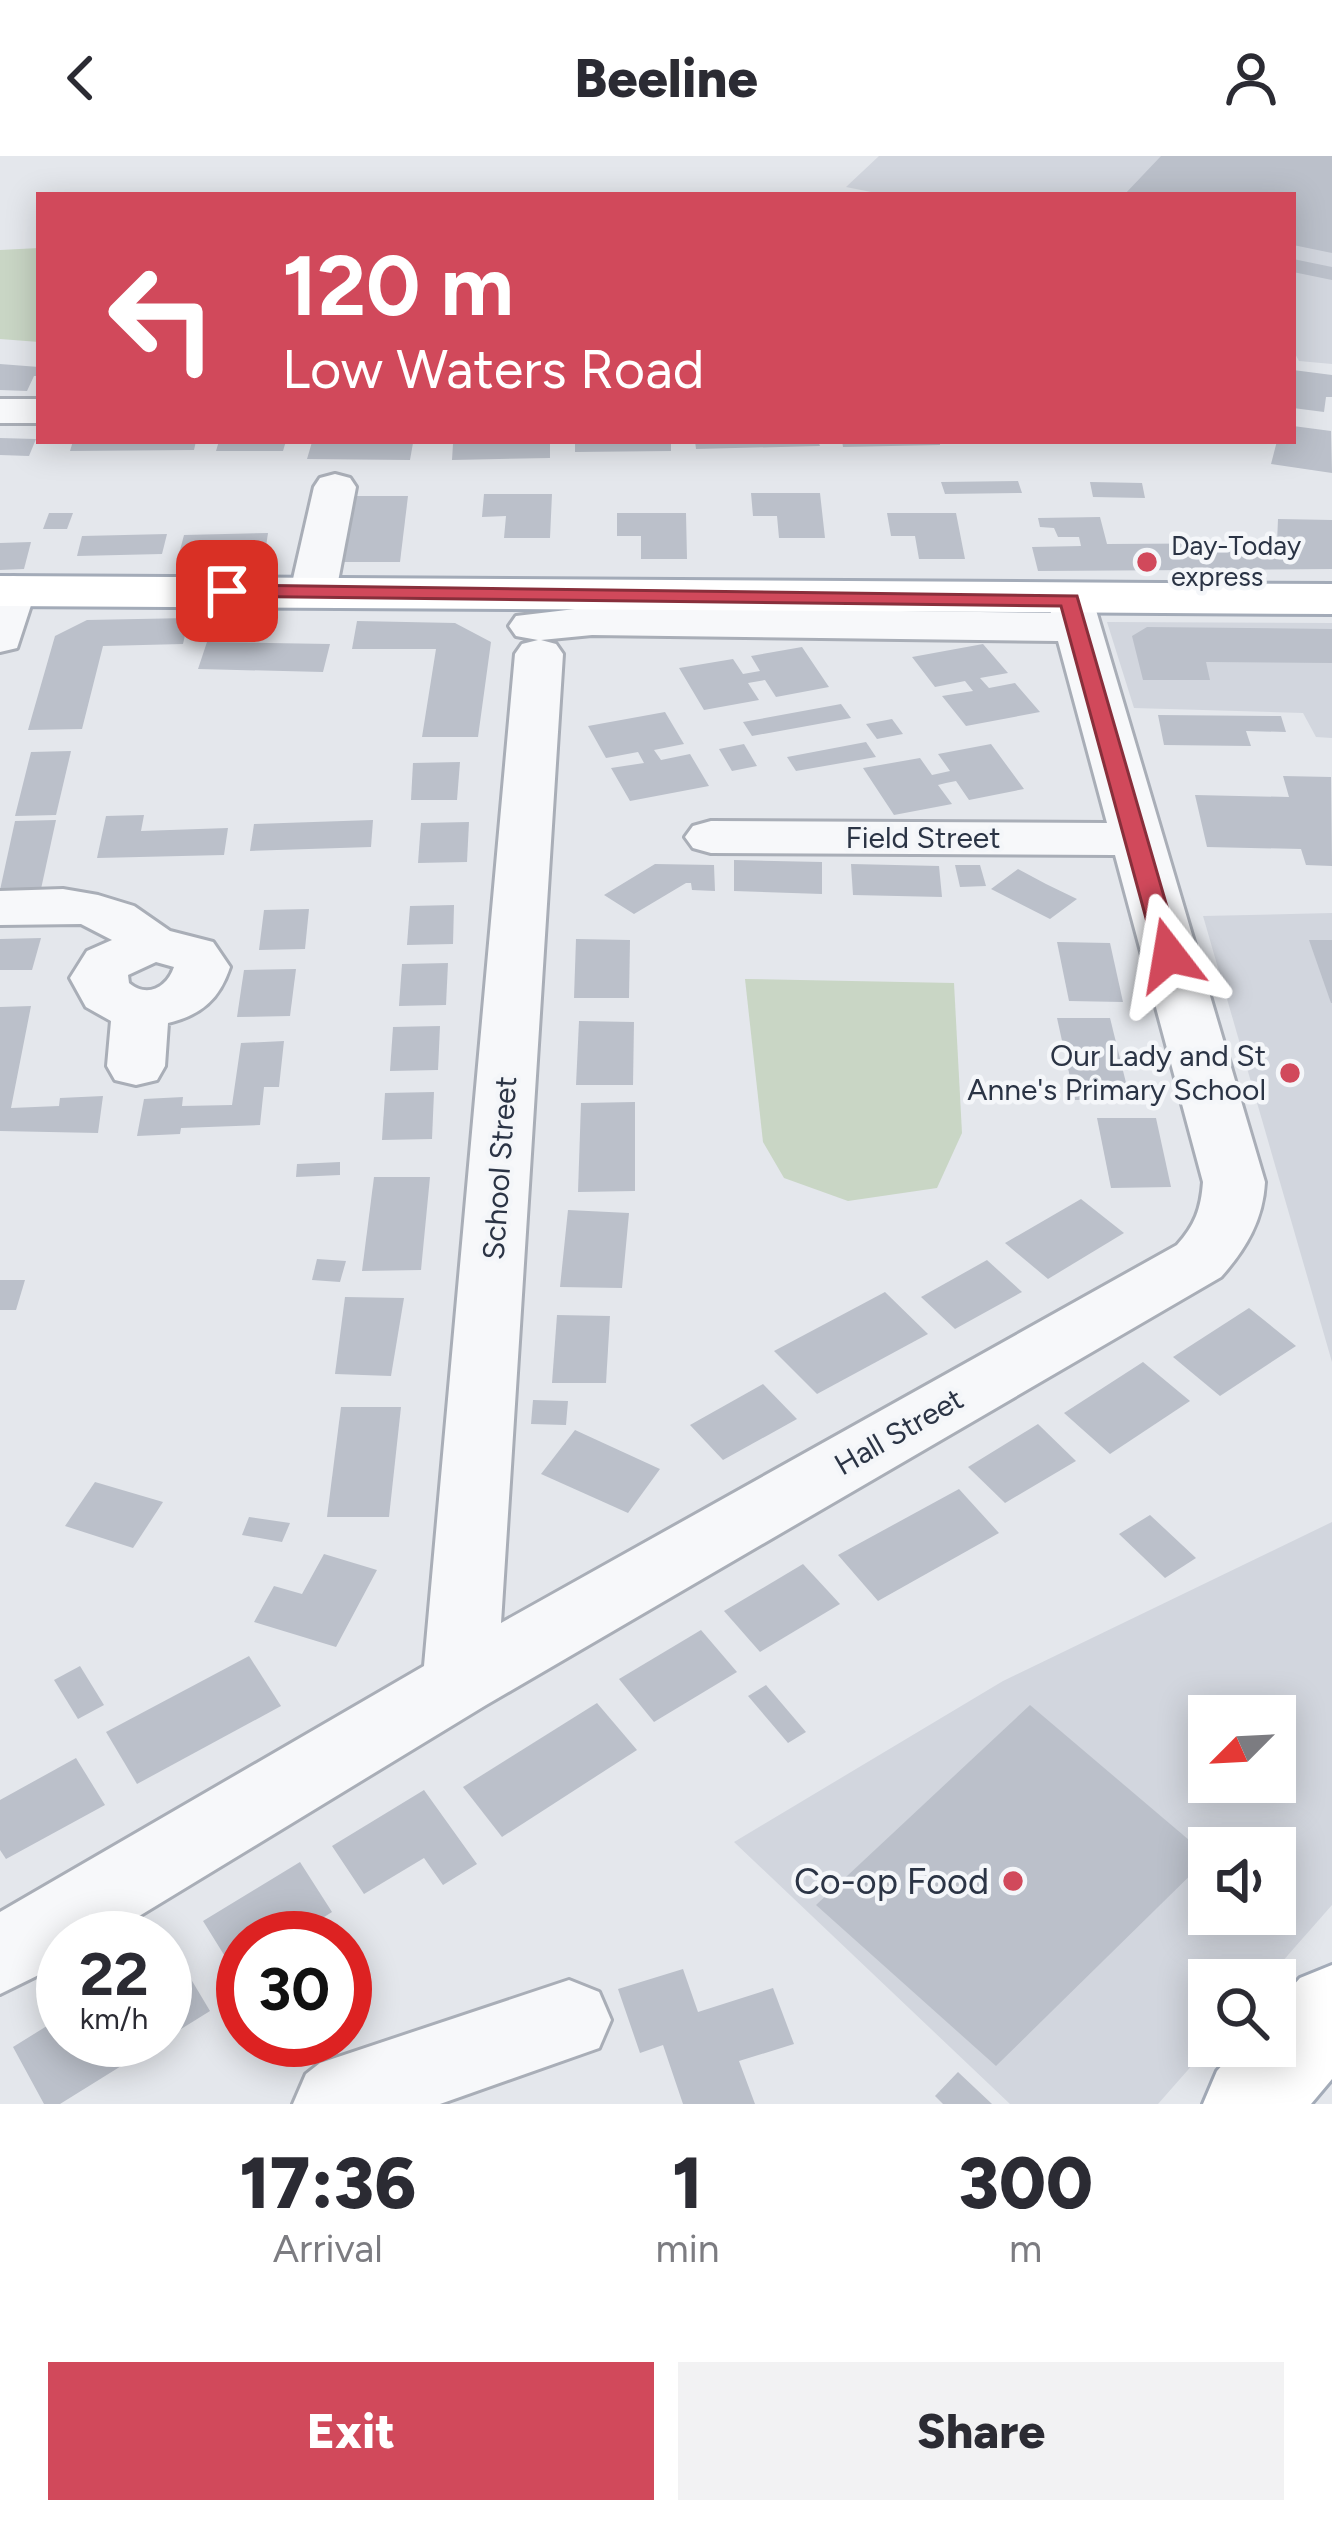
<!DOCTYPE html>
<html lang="en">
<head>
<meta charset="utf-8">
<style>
	:root { --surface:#fff; --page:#f2f2f3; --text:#2b2b33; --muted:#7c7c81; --accent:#d1495b }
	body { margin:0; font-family:Figtree,sans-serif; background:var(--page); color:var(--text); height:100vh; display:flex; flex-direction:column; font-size:45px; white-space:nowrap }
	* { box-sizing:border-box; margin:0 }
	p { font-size:39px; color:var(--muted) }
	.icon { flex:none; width:66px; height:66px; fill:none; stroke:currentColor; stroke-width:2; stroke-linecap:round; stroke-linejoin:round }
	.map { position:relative; height:1948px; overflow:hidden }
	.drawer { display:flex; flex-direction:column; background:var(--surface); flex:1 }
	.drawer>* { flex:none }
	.top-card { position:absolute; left:36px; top:36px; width:1260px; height:252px; border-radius:0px; box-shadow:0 6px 30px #0003; background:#d1495b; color:#fff; overflow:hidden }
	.needle { width:78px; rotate:246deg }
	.tools { position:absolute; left:1188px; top:1539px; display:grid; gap:24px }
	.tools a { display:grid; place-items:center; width:108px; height:108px; border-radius:0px; background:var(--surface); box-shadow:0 6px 30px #0003; font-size:60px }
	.speed { position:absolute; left:36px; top:1755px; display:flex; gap:24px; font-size:60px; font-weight:700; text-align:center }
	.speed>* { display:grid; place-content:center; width:156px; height:156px; border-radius:50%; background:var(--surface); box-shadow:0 6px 30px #0003; line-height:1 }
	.speed small { font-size:30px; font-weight:400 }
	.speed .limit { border:18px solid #d22; background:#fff; color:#111 }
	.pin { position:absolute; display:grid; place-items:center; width:102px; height:102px; color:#fff; margin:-51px; border-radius:24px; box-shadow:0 6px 18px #0006 }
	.me { position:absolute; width:132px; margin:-66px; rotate:346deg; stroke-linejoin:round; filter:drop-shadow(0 0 9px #0008) }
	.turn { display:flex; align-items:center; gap:42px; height:252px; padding:0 48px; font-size:54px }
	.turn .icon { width:156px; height:156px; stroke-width:2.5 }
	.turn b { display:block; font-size:84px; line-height:102px }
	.eta { display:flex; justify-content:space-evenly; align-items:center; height:204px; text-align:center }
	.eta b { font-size:72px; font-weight:800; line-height:84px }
	.primary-button { display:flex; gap:24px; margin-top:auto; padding:24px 48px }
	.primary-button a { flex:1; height:138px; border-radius:0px; background:var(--accent); color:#fff; font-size:48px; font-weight:800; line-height:138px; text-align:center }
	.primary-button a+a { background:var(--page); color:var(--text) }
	header { display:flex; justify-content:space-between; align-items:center; height:156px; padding:0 48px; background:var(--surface); font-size:54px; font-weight:800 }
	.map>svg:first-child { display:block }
</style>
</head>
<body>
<header><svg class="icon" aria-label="back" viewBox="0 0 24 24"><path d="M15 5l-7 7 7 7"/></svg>Beeline<svg class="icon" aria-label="person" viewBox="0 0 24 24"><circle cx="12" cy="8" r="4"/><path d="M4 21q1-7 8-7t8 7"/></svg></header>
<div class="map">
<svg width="1332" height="1948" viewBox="0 0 1332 1948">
	<rect width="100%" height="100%" fill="#e4e7ec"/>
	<g fill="#d2d6de" fill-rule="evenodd">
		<path d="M879 0H1332V208L1299 205 1293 194V39H886L846 31Z"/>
		<path d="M1107 466 1332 467V582L1316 581 1303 557 1134 552Z"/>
		<path d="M1332 757V1206L1203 760Z"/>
		<path d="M1332 1366V1749L1266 1824H1209V1890L1158 1948H1010L734 1686 1003 1525ZM1209 1560H1275V1626H1209ZM1209 1692H1275V1758H1209Z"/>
	</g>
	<g fill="#c9d6c5">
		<path d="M39 92V186L0 183V94Z"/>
		<path d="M745 823 954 827 962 977 937 1032 848 1045 784 1022 763 986Z"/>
	</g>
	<g fill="#bbc0ca">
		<path d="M1161 0H1332V97L1293 89V39H1124Z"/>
		<path d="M1293 103 1332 111V124L1293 116Z"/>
		<path d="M0 208 39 211V220H34L27 235 0 234Z"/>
		<path d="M1293 214 1332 219V241H1326L1324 256 1293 252Z"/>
		<path d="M1293 270 1331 275 1332 317 1271 308 1277 285H1293Z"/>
		<path d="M0 282 36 283 29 300 0 299Z"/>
		<path d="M73 285H196L194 294 70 295Z"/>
		<path d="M219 285H286L283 295H216Z"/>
		<path d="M575 285H671V295L575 296Z"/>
		<path d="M695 285H818L820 290 696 293Z"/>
		<path d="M842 285H940V289L843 291Z"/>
		<path d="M312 286 379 287H413L410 304 307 303Z"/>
		<path d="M550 287V302L452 304 453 288Z"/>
		<path d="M1018 325 1022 337 945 338 941 326Z"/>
		<path d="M1090 326 1142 327 1145 342 1093 341Z"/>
		<path d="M751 337H820L825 382H779L777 360H753Z"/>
		<path d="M484 338H552L550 382H504L506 360 482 361Z"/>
		<path d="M349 340H408L400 406H339Z"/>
		<path d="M49 357H73L67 373H43Z"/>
		<path d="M617 357H686L687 403H641V380H617Z"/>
		<path d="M887 357H956L965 403H919L915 380H891Z"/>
		<path d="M1100 361 1107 388 1277 387 1278 363 1332 364V413L1038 415 1032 391 1081 390 1079 381H1058L1054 372 1040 371 1038 362Z"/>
		<path d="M268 377 265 397 179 398 184 379Z"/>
		<path d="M167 378 162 398 77 400 82 380Z"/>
		<path d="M31 386 24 413 0 414V387Z"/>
		<path d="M189 462 183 488 103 490 82 573 28 574 55 480 87 464Z"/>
		<path d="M357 465 455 467 491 486 478 581H422L436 493H352Z"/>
		<path d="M1147 471 1332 473V507L1206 506 1210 524H1143L1132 480Z"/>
		<path d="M207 486 330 488 323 516 198 513Z"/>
		<path d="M983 488 1008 517 980 522 989 532 1015 527 1040 556 966 570 942 540 973 535 965 525 935 531 912 501Z"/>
		<path d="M802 491 829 531 776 541 765 524 748 527 759 544 704 554 679 512 733 503 743 518 760 515 751 500Z"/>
		<path d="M841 548 851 562 752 580 743 566Z"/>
		<path d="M665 556 684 588 654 594 661 604 690 598 709 630 630 645 611 612 644 607 638 596 606 602 588 570Z"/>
		<path d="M1158 559 1281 560 1286 576 1246 575 1251 590 1164 589Z"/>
		<path d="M892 563 903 578 877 583 866 568Z"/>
		<path d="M866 586 876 601 796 615 787 601Z"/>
		<path d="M744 588 757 610 732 615 719 593Z"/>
		<path d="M991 588 1024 633 969 644 956 625 946 627 938 629 952 648 894 659 863 612 920 602 932 619 950 615 938 598Z"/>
		<path d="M71 595 56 659 15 660 31 596Z"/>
		<path d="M460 606 457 644H411L413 607Z"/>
		<path d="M1283 620 1331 621 1332 710 1306 709 1301 693 1207 691 1195 639 1289 641Z"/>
		<path d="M144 659 141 675 228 672 224 699 97 702 106 660Z"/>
		<path d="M56 664 41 733 0 734 15 665Z"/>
		<path d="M373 664 371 691 250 695 254 668Z"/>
		<path d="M469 666 467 706 418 707 421 667Z"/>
		<path d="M734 704 822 706V738L734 735Z"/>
		<path d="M655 708 714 709 715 735 692 734 691 727H686L634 758 604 739Z"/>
		<path d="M851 708 939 710 942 741 853 739Z"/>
		<path d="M955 709H980L986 730 960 731Z"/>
		<path d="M1018 713 1046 728 1077 743 1050 763 991 733Z"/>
		<path d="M454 749 453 788 407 789 410 750Z"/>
		<path d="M309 753 305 793 259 794 264 754Z"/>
		<path d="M41 782 32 814H0V783Z"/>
		<path d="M576 783 630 784 629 842H574Z"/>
		<path d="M1309 784H1332V847H1331Z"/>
		<path d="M1057 786 1110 787 1123 846 1069 845Z"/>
		<path d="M448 807 446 849 399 850 402 808Z"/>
		<path d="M296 813 290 860 237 861 244 814Z"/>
		<path d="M31 850 11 952 59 950 60 942 103 940 98 977 0 975V851Z"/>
		<path d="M1057 862H1110L1130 943 1075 944Z"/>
		<path d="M579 865 634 866 633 929H576Z"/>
		<path d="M440 870 438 914 390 915 393 871Z"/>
		<path d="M284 885 279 931H264L260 969 181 972 180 978 137 980 144 943 183 941 182 950 232 949 241 887Z"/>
		<path d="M434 936 432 983 382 984 385 937Z"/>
		<path d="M635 946V1035L578 1036 581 947Z"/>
		<path d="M1097 962H1156L1171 1031 1111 1032Z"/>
		<path d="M340 1006V1019L296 1021 297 1008Z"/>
		<path d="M374 1021H430L421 1114 362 1115Z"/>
		<path d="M1081 1043 1124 1077 1048 1123 1005 1087Z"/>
		<path d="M568 1054 629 1057 622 1132 560 1131Z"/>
		<path d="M317 1103 346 1105 340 1126 312 1124Z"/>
		<path d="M987 1104 1022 1136 955 1173 921 1141Z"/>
		<path d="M0 1124H25L16 1154H0Z"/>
		<path d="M885 1136 928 1178 817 1238 774 1195Z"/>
		<path d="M345 1141 404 1142 391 1220 335 1218Z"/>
		<path d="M1249 1152 1296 1190 1220 1240 1173 1201Z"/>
		<path d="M557 1159 610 1160 606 1227H552Z"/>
		<path d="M1143 1206 1190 1245 1110 1298 1064 1257Z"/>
		<path d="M763 1228 797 1263 723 1304 690 1269Z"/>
		<path d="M533 1244 568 1245 566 1269 531 1268Z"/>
		<path d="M341 1251H401L389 1361H327Z"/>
		<path d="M1038 1268 1076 1305 1005 1347 968 1311Z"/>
		<path d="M575 1274 660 1313 628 1357 541 1318Z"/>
		<path d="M95 1326 163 1346 133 1392 65 1370Z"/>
		<path d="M959 1333 999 1377 878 1445 838 1399Z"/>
		<path d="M1150 1359 1196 1402 1165 1422 1119 1378Z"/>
		<path d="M249 1361 290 1367 282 1386 242 1379Z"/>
		<path d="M324 1398 377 1414 336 1491 254 1466 274 1430 302 1438Z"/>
		<path d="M803 1408 840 1448 760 1496 724 1455Z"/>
		<path d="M701 1474 737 1516 654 1566 619 1523Z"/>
		<path d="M249 1500 281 1550 137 1628 106 1576Z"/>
		<path d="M80 1510 104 1549 78 1563 54 1524Z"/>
		<path d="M766 1529 806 1576 788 1587 748 1540Z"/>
		<path d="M597 1547 637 1594 502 1681 463 1631Z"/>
		<path d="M1030 1549 1209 1701 996 1910 816 1749Z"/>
		<path d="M76 1602 105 1649 6 1703 0 1694V1644Z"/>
		<path d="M424 1634 477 1708 443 1729 424 1702 364 1738 332 1690Z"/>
		<path d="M300 1706 332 1756 291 1782H243V1810L234 1815 203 1765Z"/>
		<path d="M173 1793 210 1855 165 1883V1799Z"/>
		<path d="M683 1813 698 1856 773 1832 794 1888 739 1905 755 1948H683L663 1889 640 1897 618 1833Z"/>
		<path d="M63 1860V1884H163L60 1948H44L13 1891Z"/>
		<path d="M958 1916 992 1948H943L935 1940Z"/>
	</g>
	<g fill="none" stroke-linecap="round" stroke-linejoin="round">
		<defs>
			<g id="minor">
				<rect x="0" y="243" width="39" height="24"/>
				<path d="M335 318 350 322 356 331 336 436 329 446 313 450 297 446 290 436 314 331 320 322Z"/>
				<path d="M13 420 29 424 36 434 17 492 0 496V424Z"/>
				<path d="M1070 430 1086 434 1093 444 1265 1026C1263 1064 1246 1093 1221 1121L486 1549 103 1782H63V1807L0 1838V1756L424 1510 515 498 522 488 538 484 516 480 509 470 516 460 592 451 1051 457 1047 444 1054 434ZM592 479 1058 485 1107 667 711 665 693 670 685 681 693 692 711 697 1115 699 1203 1026C1201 1053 1195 1069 1177 1089L501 1467 563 498 556 488 541 484Z"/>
				<path d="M0 735 63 733 98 739 134 750 170 775 213 786 230 811C219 844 201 859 168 867L165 910 157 924 136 929 115 924 107 910 111 865 86 851 70 822 87 795 112 784 81 768 0 769ZM156 806 174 811C167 832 147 842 129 827L128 819Z"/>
				<path d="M569 1824 599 1836 611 1864 599 1892 440 1948H293L306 1918 320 1907Z"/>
			</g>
			<g id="major">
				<path d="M0 420 1332 428V458L0 450Z"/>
				<path d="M1332 1809V1923L1311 1948H1203L1217 1915 1239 1890H1275V1850L1300 1822Z"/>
			</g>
		</defs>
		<use href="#minor" stroke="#a9aeb7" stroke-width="6"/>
		<use href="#major" stroke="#a3abb8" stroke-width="6"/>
		<use href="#minor" fill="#f7f8fa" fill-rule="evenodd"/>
		<use href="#major" fill="#fff" fill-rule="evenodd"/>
	</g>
	<path fill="#d1495b" stroke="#882f3b" stroke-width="3" d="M227 429 1077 440 1181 799 1169 807 1156 799 1061 450 220 440V431Z"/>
	<g fill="#d1495b" stroke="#f4f6f9" stroke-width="4.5">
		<circle cx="1147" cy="406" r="12"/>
		<circle cx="1290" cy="917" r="12"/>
		<circle cx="1013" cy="1725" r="12"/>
	</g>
	<g text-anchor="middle" stroke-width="9" stroke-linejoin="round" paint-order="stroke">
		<g font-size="27" fill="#2b3445" stroke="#f4f6f9" text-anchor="start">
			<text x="1171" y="399">Day-Today<tspan x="1171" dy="31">express</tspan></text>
		</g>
		<g font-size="30" fill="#2b3445" stroke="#f4f6f9">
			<text x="923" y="692">Field Street</text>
			<text transform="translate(500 1012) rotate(-86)" y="10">School Street</text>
			<text transform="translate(899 1276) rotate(-30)" y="10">Hall Street</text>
		</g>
		<g font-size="30" fill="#2b3445" stroke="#f4f6f9" text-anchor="end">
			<text x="1266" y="910">Our Lady and St<tspan x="1266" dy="34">Anne's Primary School</tspan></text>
		</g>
		<g font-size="36" fill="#2b3445" stroke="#f4f6f9" text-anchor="end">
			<text x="989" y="1738">Co-op Food</text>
		</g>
	</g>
</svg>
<div class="tools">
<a><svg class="needle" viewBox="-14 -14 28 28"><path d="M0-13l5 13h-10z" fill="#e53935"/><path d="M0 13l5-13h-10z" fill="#7c7c81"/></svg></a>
<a><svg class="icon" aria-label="sound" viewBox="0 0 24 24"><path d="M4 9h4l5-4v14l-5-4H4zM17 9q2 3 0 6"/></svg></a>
<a><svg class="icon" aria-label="search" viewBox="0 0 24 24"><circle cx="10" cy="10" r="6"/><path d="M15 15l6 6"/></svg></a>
</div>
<div class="speed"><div>22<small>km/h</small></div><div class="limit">30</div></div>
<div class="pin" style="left:227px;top:435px;background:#d93025"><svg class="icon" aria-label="arrive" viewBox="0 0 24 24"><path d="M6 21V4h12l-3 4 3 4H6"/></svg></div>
<svg class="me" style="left:1169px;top:799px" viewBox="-20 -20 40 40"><path d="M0-17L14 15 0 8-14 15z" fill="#d1495b" stroke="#fff" stroke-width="4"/></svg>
<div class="top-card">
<div class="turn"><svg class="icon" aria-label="left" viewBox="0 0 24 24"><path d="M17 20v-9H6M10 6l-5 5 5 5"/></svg><div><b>120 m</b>Low Waters Road</div></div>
</div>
</div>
<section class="drawer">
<div class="eta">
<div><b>17:36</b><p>Arrival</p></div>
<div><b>1</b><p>min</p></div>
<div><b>300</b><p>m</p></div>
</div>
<div class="primary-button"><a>Exit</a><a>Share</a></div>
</section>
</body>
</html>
